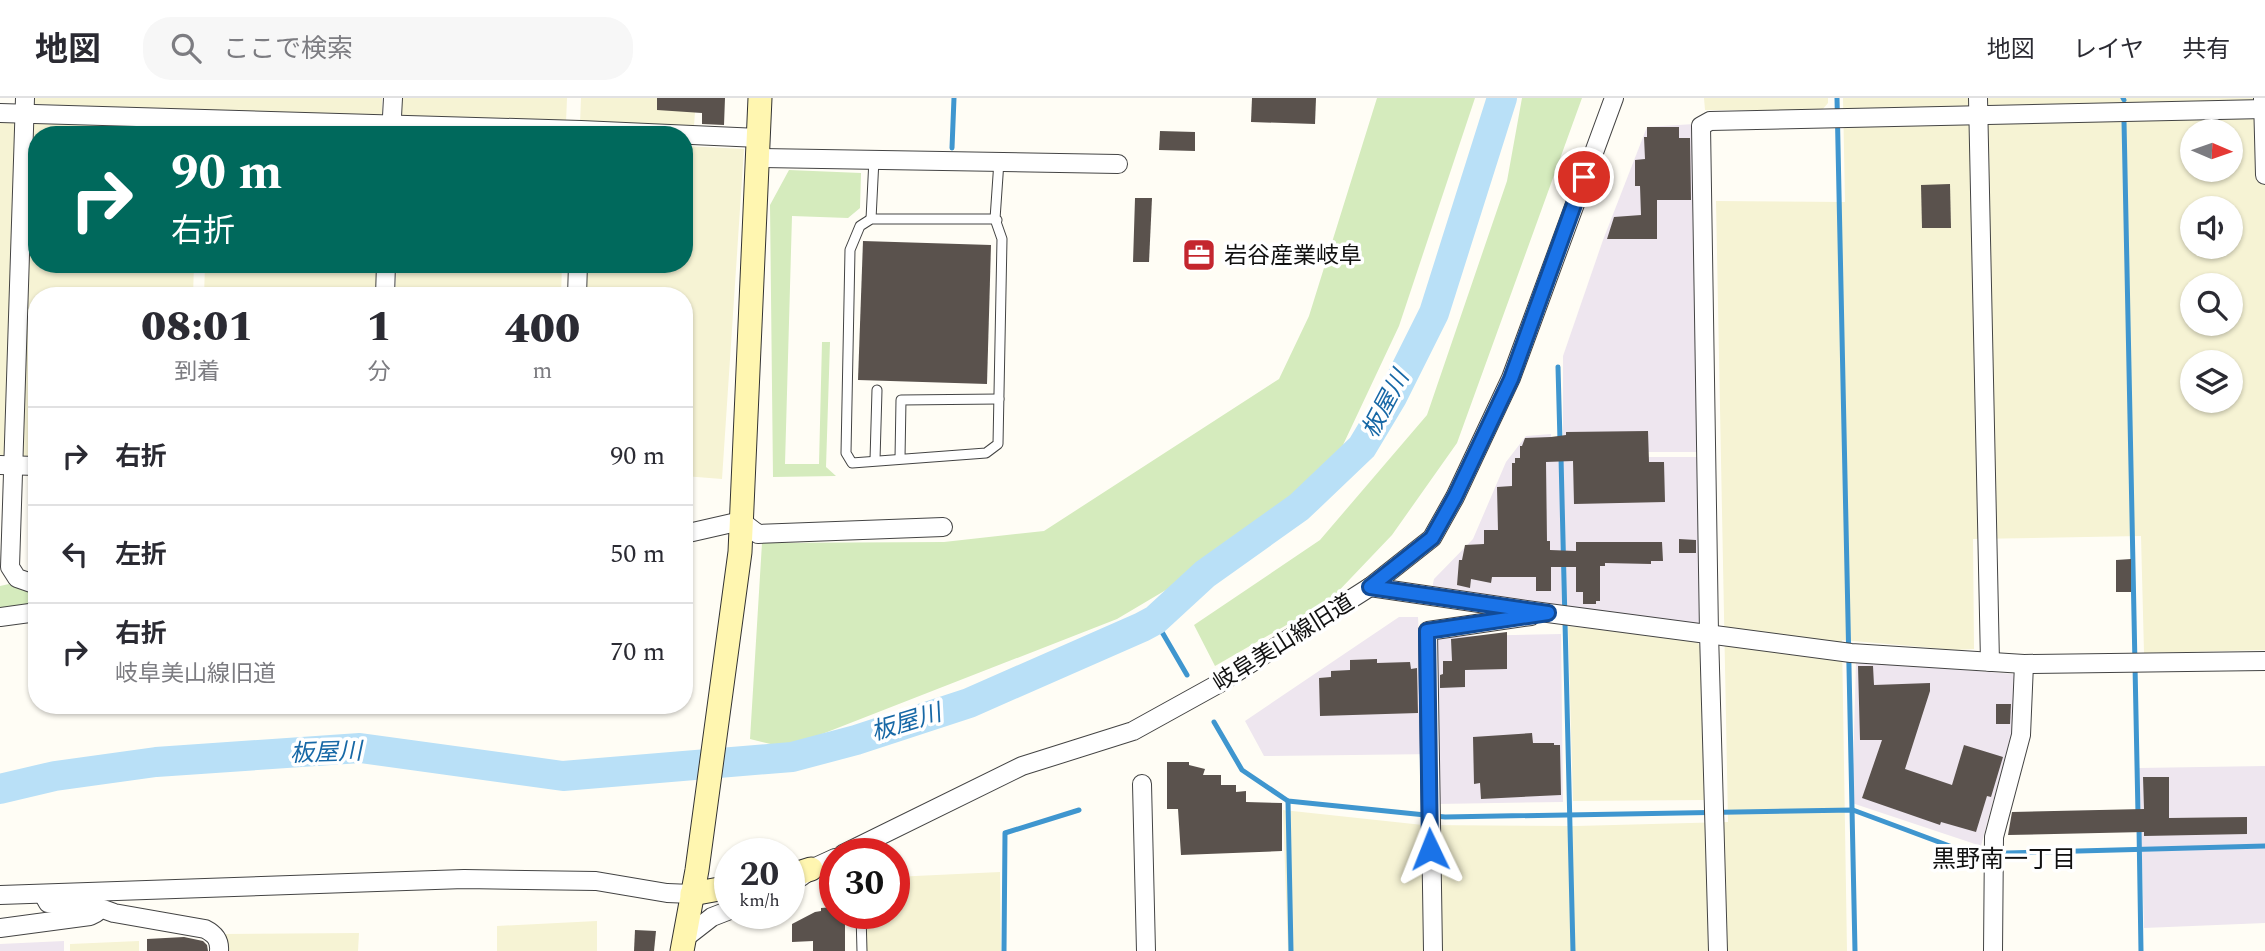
<!DOCTYPE html>
<html lang="ja">
<head>
<meta charset="utf-8">
<style>
	:root { --surface:#fff; --page:#f7f7f7; --text:#2b2b33; --muted:#7c7c81; --line:#e1e1e2 }
	body { margin:0; font-family:Spectral,"Noto Sans JP",serif; background:var(--page); color:var(--text); height:100vh; display:flex; flex-direction:column; font-size:26px; white-space:nowrap }
	* { box-sizing:border-box; margin:0 }
	p { font-size:23px; color:var(--muted) }
	.icon { flex:none; width:38px; height:38px; fill:none; stroke:currentColor; stroke-width:2; stroke-linecap:round; stroke-linejoin:round }
	.map { position:relative; flex:1; overflow:hidden }
	.sheet { position:absolute; left:28px; top:189px; width:665px; height:427px; display:flex; flex-direction:column; background:var(--surface); border-radius:28px; box-shadow:0 2px 5px #0004 }
	.sheet>* { flex:none }
	.hud { position:absolute; left:28px; top:28px; width:665px; height:147px; border-radius:28px; box-shadow:0 2px 5px #0004; background:#00695c; color:#fff; overflow:hidden }
	.needle { width:46px; rotate:92deg }
	.fabs { position:absolute; left:2180px; top:21px; display:grid; gap:14px }
	.fabs a { display:grid; place-items:center; width:63px; height:63px; border-radius:50%; background:var(--surface); box-shadow:0 2px 5px #0004; font-size:35px }
	.speed { position:absolute; left:714px; top:740px; display:flex; gap:14px; font-size:35px; font-weight:700; text-align:center }
	.speed>* { display:grid; place-content:center; width:91px; height:91px; border-radius:50%; background:var(--surface); box-shadow:0 2px 5px #0004; line-height:1 }
	.speed small { font-size:18px; font-weight:400 }
	.speed .limit { border:10px solid #d22; background:#fff; color:#111 }
	.pin { position:absolute; display:grid; place-items:center; width:60px; height:60px; color:#fff; margin:-30px; border:4px solid #fff; border-radius:50%; box-shadow:0 2px 7px #0007 }
	.me { position:absolute; width:77px; margin:-38px; rotate:358deg; stroke-linejoin:round; filter:drop-shadow(0 0 5px #0008) }
	.turn { display:flex; align-items:center; gap:24px; height:147px; padding:0 28px; font-size:32px }
	.turn .icon { width:91px; height:91px; stroke-width:2.5 }
	.turn b { display:block; font-size:49px; line-height:60px }
	.eta { display:flex; justify-content:space-evenly; align-items:center; height:119px; text-align:center }
	.eta b { font-size:42px; font-weight:800; line-height:49px }
	ul { padding:0; list-style:none }
	li { display:flex; align-items:center; gap:21px; height:98px; padding:0 28px; border-top:2px solid var(--line) }
	li div { flex:1 }
	li b { display:block; font-size:26px }
	li em { font-style:normal }
	header { display:flex; align-items:center; gap:42px; box-sizing:border-box; height:98px; padding:0 35px; background:var(--surface); border-bottom:2px solid var(--line) }
	header strong { font-size:33px }
	nav { display:flex; gap:38px; margin-inline-start:auto; font-size:24px }
	.search { width:490px; height:63px; background:var(--page); display:flex; align-items:center; gap:18px; box-sizing:border-box; padding:0 24px; border-radius:28px; color:var(--muted); font-size:26px }
	.map>svg:first-child { display:block }
</style>
</head>
<body>
<header>
<strong>地図</strong>
<div class="search"><svg class="icon" aria-label="search" viewBox="0 0 24 24"><circle cx="10" cy="10" r="6"/><path d="M15 15l6 6"/></svg>ここで検索</div>
<nav><a>地図</a><a>レイヤ</a><a>共有</a></nav>
</header>
<div class="map">
<svg width="2265" height="853" viewBox="0 0 2265 853">
	<rect width="100%" height="100%" fill="#fffdf5"/>
	<g fill="#eee6ef">
		<path d="M1694 26 1699 354H1563V258L1603 142 1647 29Z"/>
		<path d="M1551 336 1553 359H1703L1705 521 1699 527 1432 490 1434 481 1473 441 1506 364 1526 338Z"/>
		<path d="M1399 519H1418L1419 539 1561 536 1563 704 1437 706 1436 656 1264 658 1245 623Z"/>
		<path d="M1856 563 2014 576 2012 633 1981 748 1852 705Z"/>
		<path d="M2265 668V825L2144 830 2139 670Z"/>
		<path d="M64 843V853H0V846Z"/>
	</g>
	<g fill="#f6f3d4" fill-rule="evenodd">
		<path d="M35 0H382V19L34 6Z"/>
		<path d="M400 0H567L566 25 399 18Z"/>
		<path d="M581 0H696L694 28 580 26Z"/>
		<path d="M1704 0H1828V5L1822 12H1705Z"/>
		<path d="M1843 0H2265V552L2144 555 2141 438 1973 441 1974 551 1956 552 1842 542 1847 853H1288L1283 712 1423 727 1576 728 1728 724 1716 103 1845 104ZM2193 33H2231V72H2193ZM2193 110H2231V149H2193ZM2193 187H2231V226H2193ZM2193 264H2231V303H2193Z"/>
		<path d="M0 20H12L19 27 8 353 3 361H0Z"/>
		<path d="M34 24 200 27 199 37H37V166H194L193 198H37V358H20Z"/>
		<path d="M209 29 387 33V37H208Z"/>
		<path d="M684 48 744 51 722 381 684 378V198H583L584 166H684Z"/>
		<path d="M205 166H382L380 198H204Z"/>
		<path d="M397 166H562L561 198H395Z"/>
		<rect x="29" y="382" width="8" height="84"/>
		<path d="M1568 528 1697 543 1704 556 1706 702 1573 703Z"/>
		<path d="M1000 774 1001 853H867V816H894V779Z"/>
		<path d="M597 823V853H497V828Z"/>
		<path d="M359 835 358 853H223V836Z"/>
		<path d="M139 843V853H70V846Z"/>
	</g>
	<g fill="#d5ebbd">
		<path d="M1377 0H1475L1399 228 1343 347 1296 398 1176 486 1117 521 817 638 779 648 750 641 762 445 944 444 1044 433 1279 281 1309 218Z"/>
		<path d="M1522 0H1582L1457 345 1392 437 1330 502 1215 568 1194 527 1320 442 1427 317 1507 83Z"/>
		<path d="M789 72 861 75 860 110 848 120 792 118 785 366H819L822 244H830L826 369 836 378 773 379 770 107Z"/>
		<path d="M9 486 37 491V506L0 511V488Z"/>
	</g>
	<g fill="none" stroke-linecap="round" stroke-linejoin="round">
		<g stroke="#3f96cf" stroke-width="5">
			<path d="M1837 0 1855 853"/>
			<path d="M2123 0 2124 2"/>
			<path d="M2124 23 2138 716"/>
			<path d="M952 50 954 0"/>
			<path d="M1558 269 1560 343"/>
			<path d="M1561 359 1573 853"/>
			<path d="M1155 522 1187 577"/>
			<path d="M1214 624 1242 672 1288 703 1445 719 1853 712 1971 756 2265 748"/>
			<path d="M1288 703 1291 853"/>
			<path d="M2139 729 2141 853"/>
			<path d="M1004 853 1005 735 1079 712"/>
		</g>
		<path stroke="#b9e0f7" stroke-width="30" d="M0 691 55 678 156 664 360 650 563 678 792 659 856 642 969 605 1142 529 1155 522 1205 476 1299 409 1362 349 1392 299 1434 215 1502 0"/>
	</g>
	<g fill="#5a524d">
		<path d="M657 0H725L724 27 702 26V15L657 12Z"/>
		<path d="M1252 0H1316L1315 26 1251 24Z"/>
		<path d="M1647 29H1679V40H1690L1691 102H1657V141H1607L1614 119 1641 117 1640 88H1635V62L1645 61 1644 39H1647Z"/>
		<path d="M1160 33 1195 34V53L1159 52Z"/>
		<path d="M1950 86 1951 130H1922L1921 87Z"/>
		<path d="M1135 100H1152L1149 164H1133Z"/>
		<path d="M863 143 991 147 987 286 858 282Z"/>
		<path d="M1648 333 1649 364H1664L1665 404 1574 406 1573 363 1546 364 1547 443H1550V452L1576 453V444H1662L1663 463H1651V466L1605 465V468H1600V503H1596V506H1583V494H1576V469H1551V493H1536V479H1492L1491 485 1471 481 1470 490 1457 487 1459 462H1462L1465 447 1484 446V432H1498L1497 389 1512 388V365H1515V360H1520V348H1522L1525 340 1551 339 1566 337V334Z"/>
		<path d="M1679 441 1696 442V455H1679Z"/>
		<path d="M2131 461V494H2116V462Z"/>
		<path d="M1507 534V571L1465 572V589L1440 590V577L1443 576V563H1452L1451 541Z"/>
		<path d="M1377 561V565L1410 564 1411 571 1417 570 1418 615 1320 618 1319 580 1331 579V573L1350 572V562Z"/>
		<path d="M1858 568H1873L1874 587 1930 585V593L1905 671 1952 687 1964 647 2003 659 1991 699 1987 698 1976 734 1941 724 1940 727 1862 700 1882 642H1860Z"/>
		<path d="M1996 606H2011L2010 626H1996Z"/>
		<path d="M1532 635 1533 645H1554V647H1560L1561 697 1481 701 1480 685 1474 686 1473 639Z"/>
		<path d="M1167 664H1189V667L1205 671 1203 677H1221V687H1236V694L1246 693V704L1282 705V753L1181 757 1178 711H1167Z"/>
		<path d="M2143 679H2169V720L2247 719V736L2144 738V734L2008 737 2012 714 2144 711Z"/>
		<path d="M835 809V816H845V853H813V843L792 844V826L815 814 821 813V810Z"/>
		<path d="M635 832 656 833 654 853H634Z"/>
		<path d="M184 839 203 843 207 847 208 853H147V841Z"/>
	</g>
	<g fill="none" stroke-linecap="round" stroke-linejoin="round">
		<defs>
			<g id="lane">
				<path d="M871 121 874 61"/>
				<path d="M997 122 995 121H871L860 128 850 152 846 355 852 365 986 355 998 346 1002 141 995 121 999 63"/>
				<path d="M900 360 901 302 999 301"/>
				<path d="M875 362 877 292"/>
				<path d="M861 816 862 853"/>
			</g>
			<g id="street">
				<path d="M25 0 10 469 17 480 37 487"/>
				<path d="M1978 0 1990 564"/>
				<path d="M2263 0 2265 77"/>
				<path d="M0 15 581 32 759 40"/>
				<path d="M391 37 393 0"/>
				<path d="M759 60 1118 66"/>
				<path d="M385 198 386 166"/>
				<path d="M577 198 578 166"/>
				<path d="M0 367 37 368"/>
				<path d="M684 436 741 423 758 436 943 429"/>
				<path d="M1370 489 1548 515 1851 555 2024 566 2265 563"/>
				<path d="M0 519 37 514"/>
				<path d="M1142 686 1146 853"/>
				<path d="M843 756 1022 668 1133 633 1218 586 1370 489 1432 440 1455 399 1511 280 1614 0"/>
				<path d="M801 779 811 771 835 760"/>
				<path d="M0 797 464 781 596 783 667 795 692 796"/>
				<path d="M44 798 48 805 103 811 114 815 205 831C215 836 220 842 219 853"/>
				<path d="M0 830 90 818 96 815"/>
				<path d="M685 840 712 819 730 812"/>
				<path d="M1433 853 1428 533 1531 518"/>
				<path d="M1718 853 1709 535 1701 28 1710 23 2265 11"/>
				<path d="M1993 853 1994 739 2021 637 2024 566"/>
			</g>
			<g id="secondary">
				<path d="M789 778 811 771"/>
				<path d="M692 796 730 789"/>
				<path d="M682 853 697 772 740 454 760 0"/>
			</g>
		</defs>
		<use href="#lane" stroke="#444" stroke-width="11"/>
		<use href="#street" stroke="#444" stroke-width="20"/>
		<use href="#secondary" stroke="#333" stroke-width="25"/>
		<use href="#lane" stroke="#fff" stroke-width="9"/>
		<use href="#street" stroke="#fff" stroke-width="18"/>
		<use href="#secondary" stroke="#fff6b0" stroke-width="23"/>
	</g>
	<g fill="none" stroke-linecap="round" stroke-linejoin="round">
		<defs>
			<path id="route" d="M1430 751 1427 533 1548 515 1370 489 1432 440 1455 399 1511 281 1584 79"/>
		</defs>
		<use href="#route" stroke="#114b97" stroke-width="18"/>
		<use href="#route" stroke="#1a73e8" stroke-width="12"/>
	</g>
	<defs>
		<symbol id="office-square" viewBox="-11 -11 22 22"><rect x="-9" y="-9" width="18" height="18" rx="4" fill="#c4262e" stroke="#fff"/><path d="M-6-3h4V-5.5h4V-3h4V5H-6ZM-1-4.5V-3h2v-1.5ZM-6 0V1H6V0Z" fill="#fff"/></symbol>
	</defs>
	<g fill-rule="evenodd">
		<use href="#office-square" x="1180" y="138" width="38" height="38"/>
	</g>
	<g text-anchor="middle" stroke-width="7" stroke-linejoin="round" paint-order="stroke">
		<g font-size="23" fill="#111" stroke="#fff" text-anchor="start">
			<text x="1224" y="165">岩谷産業岐阜</text>
		</g>
		<g font-size="23" fill="#111" stroke="#fff">
			<text transform="translate(1283 544) rotate(-32)" y="8">岐阜美山線旧道</text>
		</g>
		<g font-size="24" font-style="italic" fill="#1768a6" stroke="#fff">
			<text transform="translate(1385 306) rotate(-62)" y="8">板屋川</text>
			<text transform="translate(906 624) rotate(-17)" y="8">板屋川</text>
			<text transform="translate(326 654) rotate(-2)" y="8">板屋川</text>
		</g>
		<g font-size="24" fill="#111" stroke="#fff">
			<text x="2004" y="769">黒野南一丁目</text>
		</g>
	</g>
</svg>
<div class="fabs">
<a><svg class="needle" viewBox="-14 -14 28 28"><path d="M0-13l5 13h-10z" fill="#e53935"/><path d="M0 13l5-13h-10z" fill="#7c7c81"/></svg></a>
<a><svg class="icon" aria-label="sound" viewBox="0 0 24 24"><path d="M4 9h4l5-4v14l-5-4H4zM17 9q2 3 0 6"/></svg></a>
<a><svg class="icon" aria-label="search" viewBox="0 0 24 24"><circle cx="10" cy="10" r="6"/><path d="M15 15l6 6"/></svg></a>
<a><svg class="icon" aria-label="layers" viewBox="0 0 24 24"><path d="M12 4l9 5-9 5-9-5zM3 14l9 5 9-5"/></svg></a>
</div>
<div class="speed"><div>20<small>km/h</small></div><div class="limit">30</div></div>
<div class="pin" style="left:1584px;top:79px;background:#d93025"><svg class="icon" aria-label="arrive" viewBox="0 0 24 24"><path d="M6 21V4h12l-3 4 3 4H6"/></svg></div>
<svg class="me" style="left:1430px;top:751px" viewBox="-20 -20 40 40"><path d="M0-17L14 15 0 8-14 15z" fill="#1a73e8" stroke="#fff" stroke-width="4"/></svg>
<div class="hud">
<div class="turn"><svg class="icon" aria-label="right" viewBox="0 0 24 24"><path d="M7 20v-9h11M14 6l5 5-5 5"/></svg><div><b>90 m</b>右折</div></div>
</div>
<section class="sheet">
<div class="eta">
<div><b>08:01</b><p>到着</p></div>
<div><b>1</b><p>分</p></div>
<div><b>400</b><p>m</p></div>
</div>
<ul>
<li><svg class="icon" aria-label="right" viewBox="0 0 24 24"><path d="M7 20v-9h11M14 6l5 5-5 5"/></svg><div><b>右折</b></div><em>90 m</em></li>
<li><svg class="icon" aria-label="left" viewBox="0 0 24 24"><path d="M17 20v-9H6M10 6l-5 5 5 5"/></svg><div><b>左折</b></div><em>50 m</em></li>
<li><svg class="icon" aria-label="right" viewBox="0 0 24 24"><path d="M7 20v-9h11M14 6l5 5-5 5"/></svg><div><b>右折</b><p>岐阜美山線旧道</p></div><em>70 m</em></li>
</ul>
</section>
</div>
</body>
</html>
